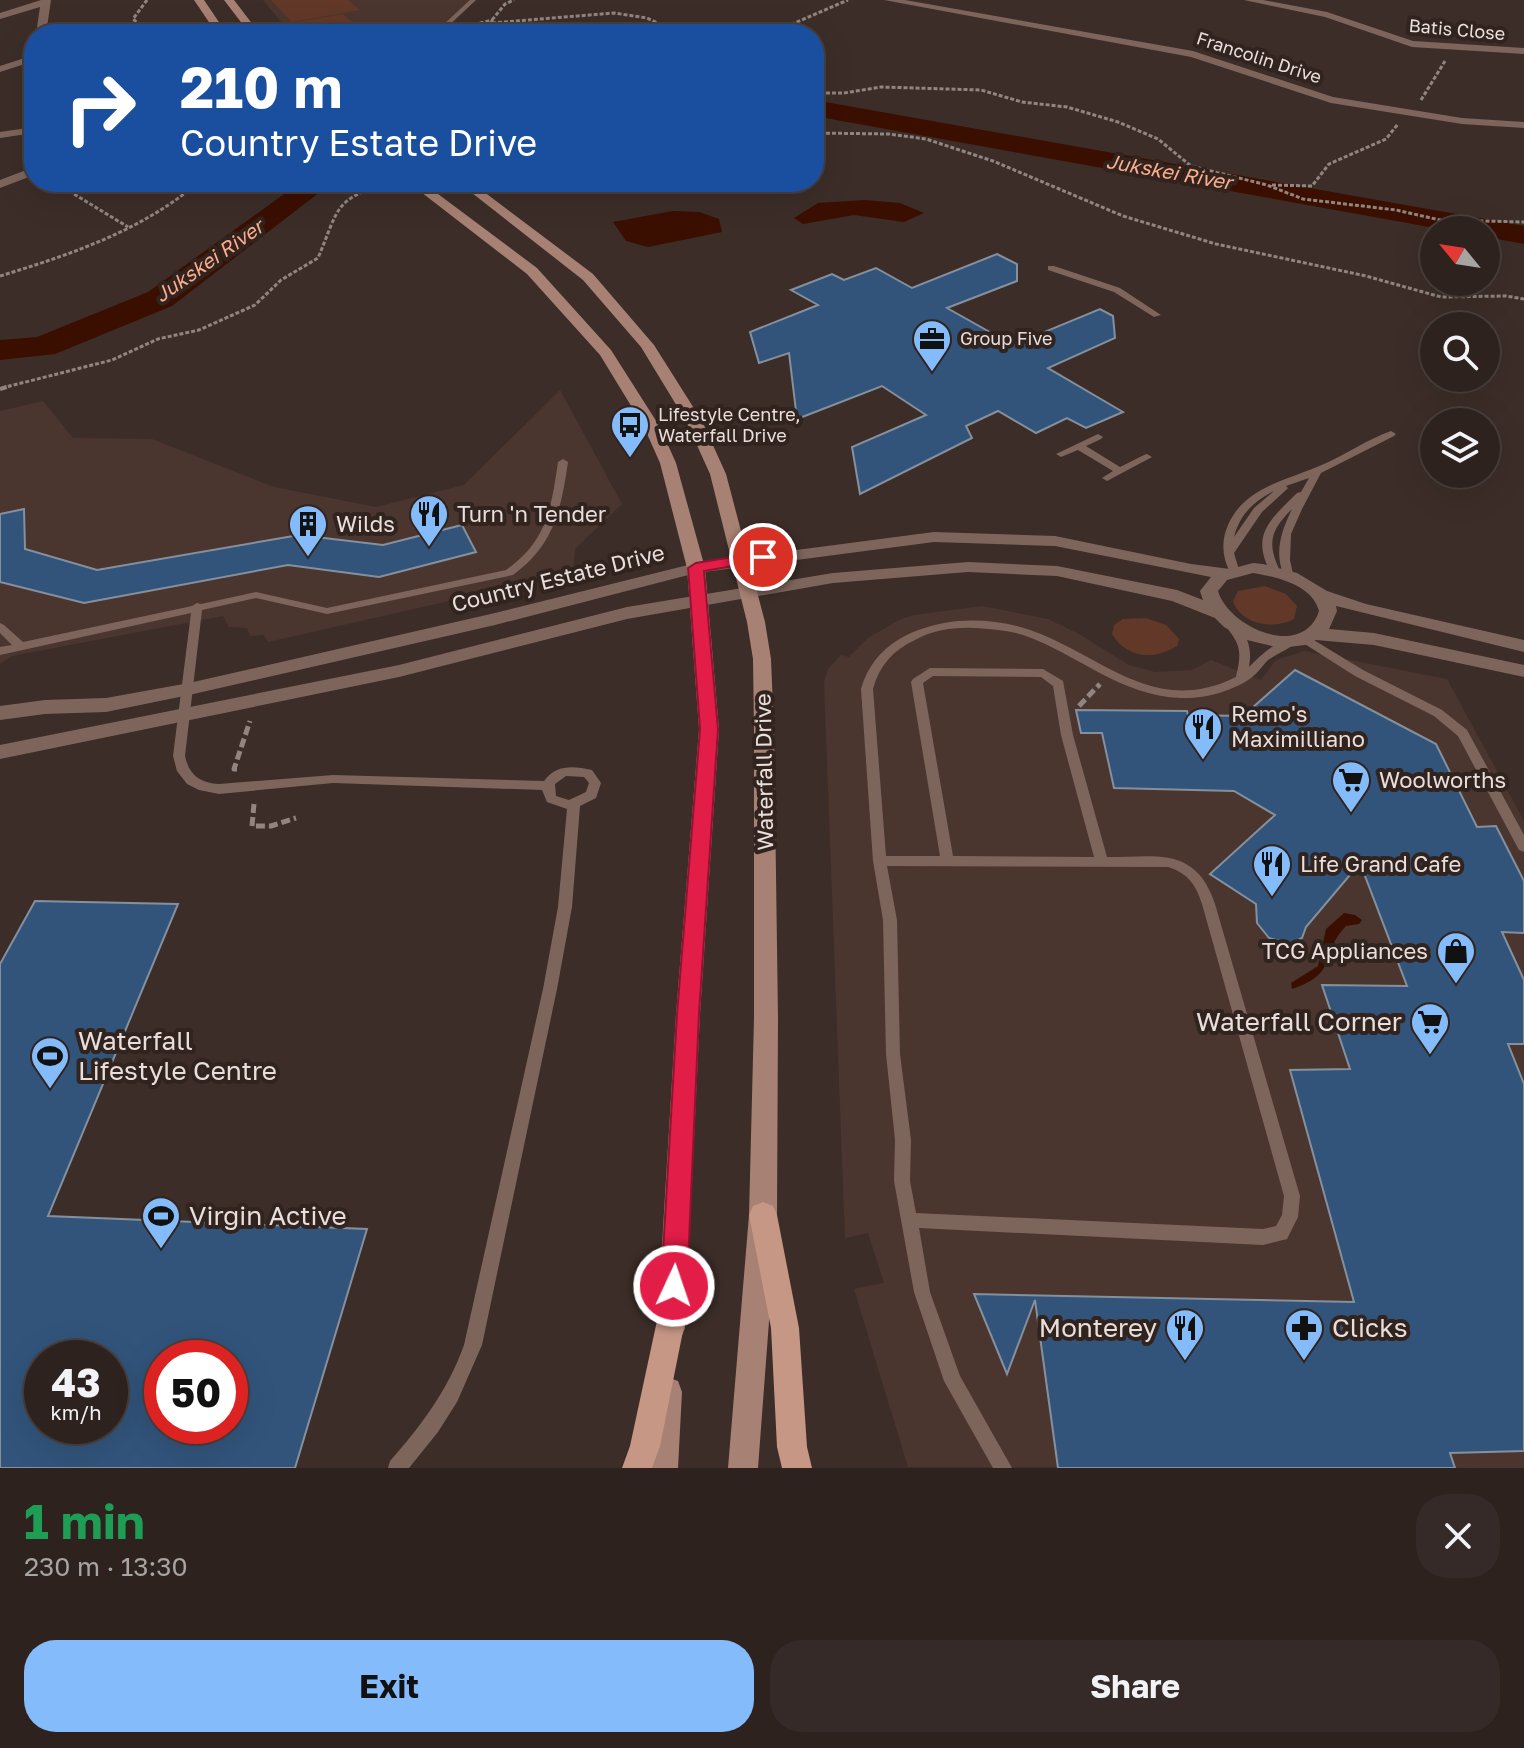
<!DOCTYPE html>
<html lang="en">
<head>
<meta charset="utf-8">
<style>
	:root { --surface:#2d221e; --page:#352a27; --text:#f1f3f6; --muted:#a7a4a4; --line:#483f3c; --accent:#84bcfb }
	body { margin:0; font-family:"Golos Text",sans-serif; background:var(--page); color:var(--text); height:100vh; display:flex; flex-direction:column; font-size:30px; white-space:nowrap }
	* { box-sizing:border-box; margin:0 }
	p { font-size:26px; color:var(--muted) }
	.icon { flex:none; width:44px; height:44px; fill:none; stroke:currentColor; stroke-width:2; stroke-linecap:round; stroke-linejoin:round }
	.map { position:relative; height:1468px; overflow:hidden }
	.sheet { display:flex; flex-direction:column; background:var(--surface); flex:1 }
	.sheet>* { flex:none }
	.hud { position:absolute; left:24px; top:24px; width:800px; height:168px; border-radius:32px; box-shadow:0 8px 32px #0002,0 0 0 2px var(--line); background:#1a4fa0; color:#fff; overflow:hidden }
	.needle { width:52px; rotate:300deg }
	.buttons { position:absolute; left:1420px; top:216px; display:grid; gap:16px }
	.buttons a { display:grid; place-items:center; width:80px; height:80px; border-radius:50%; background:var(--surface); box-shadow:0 8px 32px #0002,0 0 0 2px var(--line); font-size:40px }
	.speed { position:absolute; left:24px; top:1340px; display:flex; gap:16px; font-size:40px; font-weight:700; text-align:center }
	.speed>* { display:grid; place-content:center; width:104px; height:104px; border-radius:50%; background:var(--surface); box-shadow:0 8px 32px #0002,0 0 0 2px var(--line); line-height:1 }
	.speed small { font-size:20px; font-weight:400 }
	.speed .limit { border:12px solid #d22; background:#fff; color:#111 }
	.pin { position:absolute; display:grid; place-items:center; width:68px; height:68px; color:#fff; margin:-34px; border:4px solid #fff; border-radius:50%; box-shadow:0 2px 8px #0007 }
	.me { position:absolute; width:88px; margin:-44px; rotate:3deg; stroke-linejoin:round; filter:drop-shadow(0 0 6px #0008) }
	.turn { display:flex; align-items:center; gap:28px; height:168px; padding:0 24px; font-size:36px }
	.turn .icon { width:104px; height:104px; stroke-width:2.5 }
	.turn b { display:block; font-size:56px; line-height:68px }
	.round { display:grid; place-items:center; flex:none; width:84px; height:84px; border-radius:32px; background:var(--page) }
	.summary { display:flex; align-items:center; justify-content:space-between; height:136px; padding:0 24px }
	h1 { font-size:48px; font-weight:700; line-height:60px; color:#1e9e55 }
	.cta { display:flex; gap:16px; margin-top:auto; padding:16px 24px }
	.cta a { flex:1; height:92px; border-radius:32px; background:var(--accent); color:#111; font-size:32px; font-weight:700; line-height:92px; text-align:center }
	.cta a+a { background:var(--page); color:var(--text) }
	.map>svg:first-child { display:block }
</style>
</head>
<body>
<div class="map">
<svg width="1524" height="1468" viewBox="0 0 1524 1468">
	<rect width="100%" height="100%" fill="#3c2d28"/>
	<g fill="#4b362f">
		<path d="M263 0H476L441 34H291Z"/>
		<path d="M560 390 622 504 575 549 573 573 268 642 264 635 250 636 247 628 229 627 223 616 12 656 0 664V411L43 401 73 438 152 439 274 487 376 507 464 485Z"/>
		<path d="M982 606 1048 619 1079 634 1129 665 1155 672 1192 670 1211 660 1261 680 1276 660 1304 651 1447 679 1524 821V1468L908 1467 854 1289 884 1283 868 1233 845 1238 824 682 828 669 841 655 849 657 868 638 899 620 914 615Z"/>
	</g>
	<g fill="#623828">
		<path d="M271 0H348L360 10 292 22Z"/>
		<path d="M343 14 366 34H282L274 26Z"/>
		<path d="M1265 586 1286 594 1297 606 1294 619C1274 630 1241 625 1233 601L1238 591Z"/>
		<path d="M1146 618 1166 625 1179 639 1177 646C1154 660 1127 659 1112 634L1114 625 1123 619Z"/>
	</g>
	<g fill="#3b0f00">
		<path d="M865 200 900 203 924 213 904 222 854 215 803 224 794 218 818 203Z"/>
		<path d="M673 211 699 212 719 219 722 232 648 247 626 241 613 222Z"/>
		<path d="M1344 913 1355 915 1362 920 1359 924 1346 926C1319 954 1340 973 1292 989L1291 983 1318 966 1326 929Z"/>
	</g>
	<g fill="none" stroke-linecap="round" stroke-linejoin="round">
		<g fill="#3b0f00" fill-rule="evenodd">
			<path d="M814 100 1524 226V244L1486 237V230H1446L814 116Z"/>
			<path d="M301 182H333L172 306 55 354 0 360V340L37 337 148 292Z"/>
		</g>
	</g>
	<g fill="#32547b" stroke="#85909d" stroke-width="2" fill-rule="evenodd">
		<path d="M997 254 1017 264V281L947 308 1013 345 1100 309 1113 316 1115 338 1048 368 1123 412 1086 428 1067 418 1036 433 998 411 966 426 972 438 860 494 852 447 926 415 882 386 797 419 789 353 759 363 750 332 818 305 791 290 832 274 844 280 876 268 912 288Z"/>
		<path d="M24 509 25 549 97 570 299 535 383 545 462 525 476 552 379 577 288 565 84 603 0 582V514Z"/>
		<path d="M1295 670 1436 744 1477 827 1496 826 1524 881V933L1502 932 1524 980V1044H1508L1524 1084V1451L1450 1453 1455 1468H1058L1035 1300 1007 1374 974 1294 1354 1302 1290 1070 1350 1069 1322 985 1407 986 1360 863 1306 927 1302 938 1290 944 1269 938 1257 923 1256 904 1210 874 1275 815 1234 791 1114 788 1102 733H1081L1076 710 1187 711 1188 715 1243 716Z"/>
		<path d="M35 901 178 904 48 1216 367 1229 295 1468H0V964ZM42 1358H110V1426H42ZM162 1358H230V1426H162Z"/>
	</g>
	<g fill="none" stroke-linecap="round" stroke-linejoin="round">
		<g stroke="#918581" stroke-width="3" stroke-dasharray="4 2" stroke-linecap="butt">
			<path d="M147 0 133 19 151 34"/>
			<path d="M492 20 491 25H473Z"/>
			<path d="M492 20 505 4 514 0"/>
			<path d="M492 23 614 13 647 18 680 34"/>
			<path d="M471 34 480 27"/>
			<path d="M769 34 848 0"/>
			<path d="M814 93H844L881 87 981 90 1022 102 1067 107 1118 122 1158 139 1191 166 1267 185 1303 199 1396 210 1440 220 1524 222"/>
			<path d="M1421 100 1445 61"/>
			<path d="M814 133 889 134 926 139 993 161 1123 216 1216 244 1366 276 1441 297 1506 296 1524 299"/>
			<path d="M1272 185 1312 186 1329 164 1386 139 1398 124"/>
			<path d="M39 187 69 191 149 182"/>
			<path d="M69 191 128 227"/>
			<path d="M0 276C72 254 141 231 199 182"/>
			<path d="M2 388 112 360 158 339 199 330 255 305 281 280 318 258C340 206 333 199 392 182"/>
		</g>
		<path stroke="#918581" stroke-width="4" stroke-dasharray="7 3" stroke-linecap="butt" d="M0 389 10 386"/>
		<g stroke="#918581" stroke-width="5" stroke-dasharray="9 4" stroke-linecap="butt">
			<path d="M1079 706 1100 684"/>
			<path d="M237 769H234L250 721"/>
			<path d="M254 804 252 826H271L296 818"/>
		</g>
		<g fill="#7d655c" fill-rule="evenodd">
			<path d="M470 0H476L446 28 415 34H403L442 26Z"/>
			<path d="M1048 266H1054L1120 288 1161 315 1154 317 1114 292 1048 270Z"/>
			<path d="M1391 431 1396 434 1394 436 1321 473 1302 509 1291 534 1290 560 1293 574 1292 576H1284C1274 552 1281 532 1292 509 1270 531 1267 543 1280 571L1279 573H1271C1250 535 1270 520 1297 493L1301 492 1309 478 1286 486 1288 488 1286 490 1262 512 1234 553 1239 570 1238 572H1230C1222 557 1221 541 1228 525 1245 486 1289 480 1324 464 1347 454 1368 439 1391 431ZM1274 491 1254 508 1234 537C1240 514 1253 502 1274 491Z"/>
			<path d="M1098 434 1103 437 1101 439 1086 446 1120 467 1144 455 1147 454 1152 457 1107 481 1102 478 1113 471 1078 450 1061 457 1056 454Z"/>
			<path d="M563 459 568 462C561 510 554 545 513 575L327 614 256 598 202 610 185 756C189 775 200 783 219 784L333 775 544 781C556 764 574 766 592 770L601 783 596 798 580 806 572 907 557 989 482 1345 457 1402 438 1432 409 1468H388L390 1461C421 1426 448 1390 464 1345L543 989 558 907 567 809 547 802 542 790 333 783 219 794 199 790 187 784 177 771 173 756 191 613 0 655V647L12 645 0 633V623L4 625 23 642 192 606 197 603 201 604 256 592 327 608 506 570C547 541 551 509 558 462ZM566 776 584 777 589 783 586 792 569 800 556 796 555 784Z"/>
			<path d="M958 621C982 619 1007 622 1030 630 1102 655 1154 718 1236 677 1241 655 1242 646 1227 628L1229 625H1237C1249 638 1252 650 1249 667 1260 655 1281 637 1297 637L1299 640C1290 649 1278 653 1268 660 1262 666 1258 673 1251 678 1233 691 1204 699 1181 698 1120 696 1078 654 1023 635 1007 630 991 629 974 628 954 627 933 630 915 640 893 650 879 666 873 689L886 856H940L911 682 913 679 930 668 1043 669 1063 681 1073 735 1107 857C1157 857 1196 846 1215 904L1300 1196 1298 1217 1287 1239 1263 1245 919 1228 930 1292 960 1376 1012 1468H993L944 1381 914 1292 894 1181 895 1140 886 1054 883 920 873 861 861 689C874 644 914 626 958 621ZM933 676 1041 677 1053 686 1061 735 1094 857 953 856 923 683ZM887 866 1168 867C1188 873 1196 885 1202 904L1284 1196 1282 1215 1276 1226 1263 1229 916 1213 910 1181 911 1140 900 1054 897 920Z"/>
			<path d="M1304 634 1363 670 1442 710 1467 730 1524 835V852L1519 850 1458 736 1434 716 1355 676 1300 641 1298 638 1300 635Z"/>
		</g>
		<g fill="#7d655c" fill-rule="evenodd">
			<path d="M41 0H51L46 34H36L40 7 0 19V13Z"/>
			<path d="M884 0H905L1193 51 1333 97 1462 118 1524 122V128L1462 124 1331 103 1191 57Z"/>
			<path d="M1244 0H1263L1327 12 1413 41 1524 48V54L1412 47 1325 17Z"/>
			<path d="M34 55V61L0 72V66Z"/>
			<path d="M34 127V133L0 138V132Z"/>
			<path d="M34 167V175L0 188V180Z"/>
			<path d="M934 532 1055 536 1191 564 1230 569 1253 563 1263 564 1297 573 1327 591 1366 604 1524 640V652L1336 606 1337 611 1329 629 1374 633 1524 665V677L1374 645 1316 640 1305 645 1280 648 1247 640 1224 627 1215 618 1172 601 1057 576 968 572 833 583 627 619 399 677 0 759V745L399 665 627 607 833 573 968 562 1057 566 1177 590 1203 600 1200 591 1211 577 1055 546 934 542 696 573 495 625 189 695 106 712 45 714 0 720V706L45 700 106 698 189 683 495 613 696 563ZM1253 573C1277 577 1312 585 1319 611 1303 660 1229 628 1218 591L1227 580Z"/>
		</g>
		<g fill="#a78173" fill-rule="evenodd">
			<path d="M194 0H204L227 34H217Z"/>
			<path d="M224 0H234L260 34H250Z"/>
			<path d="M408 182H422L537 268 611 350 660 427 676 463 705 568 719 729 700 1014 685 1328 681 1338 671 1342 661 1338 657 1328 676 1014 699 729 687 568 660 463 644 427 600 355 527 274Z"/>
			<path d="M458 182H471L593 274 654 345 702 421 726 474 765 622 771 659 774 731 778 1018 777 1215 758 1468H728L749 1215 754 1018V731L753 659 747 622 710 474 686 421 641 347 583 280Z"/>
			<path d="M667 1377 678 1381 682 1392 678 1468H648L652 1392 656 1381Z"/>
		</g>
		<g fill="#c79785" fill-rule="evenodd">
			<path d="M763 1202 773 1206 777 1215 799 1328 807 1447 812 1468H782L777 1447 771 1328 749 1215 753 1206Z"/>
			<path d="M672 1302 682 1306 686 1316 660 1446 652 1468H622L630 1446 658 1316 662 1306Z"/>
		</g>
	</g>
	<path fill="#e11d48" stroke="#92132f" stroke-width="2" d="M763 552 771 557 769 560 704 571 718 729 699 1014 687 1286 683 1294 674 1298 665 1294 661 1286 677 1014 700 729 688 568 696 563Z"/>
	<defs>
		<symbol id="office-pin" viewBox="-11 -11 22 30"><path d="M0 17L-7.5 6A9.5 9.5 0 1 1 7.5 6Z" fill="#84bcfb" stroke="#31231e"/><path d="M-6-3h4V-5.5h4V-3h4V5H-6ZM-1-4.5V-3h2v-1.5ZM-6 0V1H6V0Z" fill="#111"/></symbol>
		<symbol id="bus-pin" viewBox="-11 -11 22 30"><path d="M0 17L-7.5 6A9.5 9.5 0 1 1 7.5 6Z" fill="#84bcfb" stroke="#31231e"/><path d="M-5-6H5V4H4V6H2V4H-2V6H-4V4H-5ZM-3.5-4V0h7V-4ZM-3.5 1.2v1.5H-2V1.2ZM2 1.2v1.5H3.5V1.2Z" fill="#111"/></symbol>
		<symbol id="restaurant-pin" viewBox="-11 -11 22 30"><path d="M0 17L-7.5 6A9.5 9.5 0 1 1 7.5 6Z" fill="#84bcfb" stroke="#31231e"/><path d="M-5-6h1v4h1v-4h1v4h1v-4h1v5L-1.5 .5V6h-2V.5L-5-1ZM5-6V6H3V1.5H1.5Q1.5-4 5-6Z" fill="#111"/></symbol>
		<symbol id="building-pin" viewBox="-11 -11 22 30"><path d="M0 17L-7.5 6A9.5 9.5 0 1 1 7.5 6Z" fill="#84bcfb" stroke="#31231e"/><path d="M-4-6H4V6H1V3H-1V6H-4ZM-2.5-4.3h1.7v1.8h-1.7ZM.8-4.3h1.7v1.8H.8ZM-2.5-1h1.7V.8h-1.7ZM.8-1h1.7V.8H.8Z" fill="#111"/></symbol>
		<symbol id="supermarket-pin" viewBox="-11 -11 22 30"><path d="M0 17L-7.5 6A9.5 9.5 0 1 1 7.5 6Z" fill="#84bcfb" stroke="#31231e"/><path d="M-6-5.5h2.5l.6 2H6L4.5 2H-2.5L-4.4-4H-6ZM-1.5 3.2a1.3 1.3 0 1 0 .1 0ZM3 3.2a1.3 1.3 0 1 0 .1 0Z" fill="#111"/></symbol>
		<symbol id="shop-pin" viewBox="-11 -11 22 30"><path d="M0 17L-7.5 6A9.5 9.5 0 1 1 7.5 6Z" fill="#84bcfb" stroke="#31231e"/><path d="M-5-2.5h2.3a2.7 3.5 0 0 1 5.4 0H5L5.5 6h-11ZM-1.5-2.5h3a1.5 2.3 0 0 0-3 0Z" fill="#111"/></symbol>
		<symbol id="stadium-pin" viewBox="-11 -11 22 30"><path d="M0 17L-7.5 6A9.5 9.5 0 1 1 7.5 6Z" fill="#84bcfb" stroke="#31231e"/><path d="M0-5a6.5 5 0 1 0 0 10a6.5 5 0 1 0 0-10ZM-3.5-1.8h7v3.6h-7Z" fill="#111"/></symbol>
		<symbol id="pharmacy-pin" viewBox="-11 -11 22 30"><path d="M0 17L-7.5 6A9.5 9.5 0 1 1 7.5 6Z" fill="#84bcfb" stroke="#31231e"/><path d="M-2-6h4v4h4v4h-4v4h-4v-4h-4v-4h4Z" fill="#111"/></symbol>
	</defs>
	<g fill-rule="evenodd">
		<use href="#office-pin" x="910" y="317" width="44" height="60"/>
		<use href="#bus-pin" x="608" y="403" width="44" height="60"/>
		<use href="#restaurant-pin" x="407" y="492" width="44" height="60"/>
		<use href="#building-pin" x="286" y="502" width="44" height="60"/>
		<use href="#restaurant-pin" x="1181" y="705" width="44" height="60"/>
		<use href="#supermarket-pin" x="1329" y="758" width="44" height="60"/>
		<use href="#restaurant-pin" x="1250" y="842" width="44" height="60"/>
		<use href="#shop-pin" x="1434" y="929" width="44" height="60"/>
		<use href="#supermarket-pin" x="1408" y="1000" width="44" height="60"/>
		<use href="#stadium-pin" x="28" y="1034" width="44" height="60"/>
		<use href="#stadium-pin" x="139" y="1194" width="44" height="60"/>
		<use href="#restaurant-pin" x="1163" y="1306" width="44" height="60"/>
		<use href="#pharmacy-pin" x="1282" y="1306" width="44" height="60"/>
	</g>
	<g text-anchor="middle" stroke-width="8" stroke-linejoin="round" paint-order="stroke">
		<g font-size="18" fill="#e8dedb" stroke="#31231e">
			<text transform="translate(1457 30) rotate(5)" y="6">Batis Close</text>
			<text transform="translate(1259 58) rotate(18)" y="6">Francolin Drive</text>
		</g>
		<g font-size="18" fill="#e8dedb" stroke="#31231e" text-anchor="start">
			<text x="960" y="345">Group Five</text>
			<text x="658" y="421">Lifestyle Centre,<tspan x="658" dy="21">Waterfall Drive</tspan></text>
		</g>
		<g font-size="20" font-style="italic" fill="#fdac8d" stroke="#31231e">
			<text transform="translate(1169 172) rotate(10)" y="7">Jukskei River</text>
			<text transform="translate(209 261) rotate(-35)" y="7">Jukskei River</text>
		</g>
		<g font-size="22" fill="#e8dedb" stroke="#31231e" text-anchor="start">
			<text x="457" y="522">Turn 'n Tender</text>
			<text x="336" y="532">Wilds</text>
			<text x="1231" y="722">Remo's<tspan x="1231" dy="25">Maximilliano</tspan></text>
			<text x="1379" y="788">Woolworths</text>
			<text x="1300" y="872">Life Grand Cafe</text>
			<text x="1428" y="959" text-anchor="end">TCG Appliances</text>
		</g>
		<g font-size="22" fill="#e8dedb" stroke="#31231e">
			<text transform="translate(558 578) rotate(-14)" y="8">Country Estate Drive</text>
			<text transform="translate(764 772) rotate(-91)" y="8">Waterfall Drive</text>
		</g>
		<g font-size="26" fill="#e8dedb" stroke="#31231e" text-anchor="start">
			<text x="1402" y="1031" text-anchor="end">Waterfall Corner</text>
			<text x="78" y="1050">Waterfall<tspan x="78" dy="30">Lifestyle Centre</tspan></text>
			<text x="189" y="1225">Virgin Active</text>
			<text x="1157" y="1337" text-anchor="end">Monterey</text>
			<text x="1332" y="1337">Clicks</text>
		</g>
	</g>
</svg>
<div class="buttons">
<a><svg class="needle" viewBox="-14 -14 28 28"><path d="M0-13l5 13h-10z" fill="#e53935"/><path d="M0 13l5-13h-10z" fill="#a7a4a4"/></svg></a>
<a><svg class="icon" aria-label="search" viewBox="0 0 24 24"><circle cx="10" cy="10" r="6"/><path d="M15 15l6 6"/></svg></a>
<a><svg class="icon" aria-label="layers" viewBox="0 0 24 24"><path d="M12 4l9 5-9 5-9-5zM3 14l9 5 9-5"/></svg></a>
</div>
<div class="speed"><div>43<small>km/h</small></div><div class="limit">50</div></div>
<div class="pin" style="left:763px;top:557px;background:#d93025"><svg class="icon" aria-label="arrive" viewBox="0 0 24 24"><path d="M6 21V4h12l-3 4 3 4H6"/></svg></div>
<svg class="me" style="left:674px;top:1286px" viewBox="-20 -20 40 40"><circle r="17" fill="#e11d48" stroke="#fff" stroke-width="3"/><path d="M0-11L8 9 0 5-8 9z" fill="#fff"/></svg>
<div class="hud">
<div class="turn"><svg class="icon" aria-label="right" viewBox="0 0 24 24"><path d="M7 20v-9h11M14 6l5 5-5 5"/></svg><div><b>210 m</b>Country Estate Drive</div></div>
</div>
</div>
<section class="sheet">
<div class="summary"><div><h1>1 min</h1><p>230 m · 13:30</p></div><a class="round"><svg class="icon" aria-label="close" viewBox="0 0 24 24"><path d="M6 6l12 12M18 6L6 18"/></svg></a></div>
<div class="cta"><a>Exit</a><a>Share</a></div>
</section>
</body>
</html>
